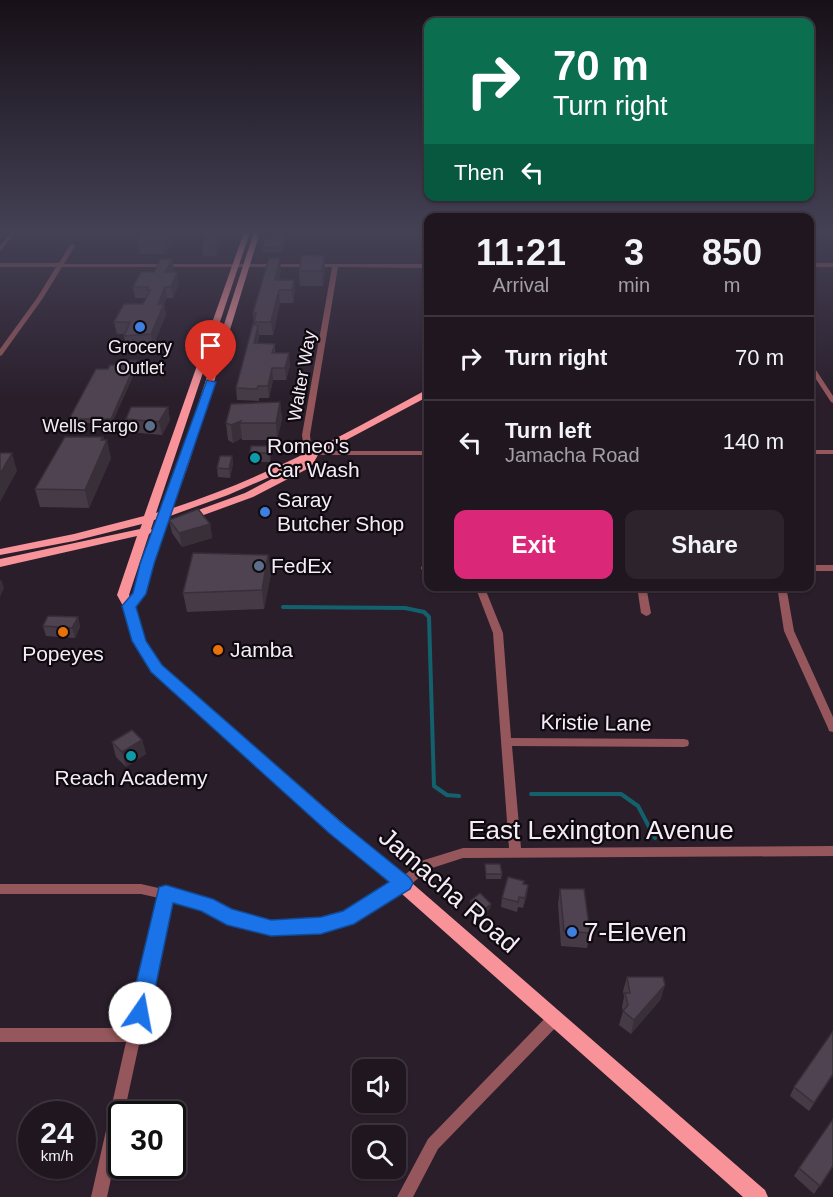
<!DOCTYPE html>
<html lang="en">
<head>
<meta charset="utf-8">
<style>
	:root { --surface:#201620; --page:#2d232d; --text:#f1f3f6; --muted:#a29fa5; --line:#3d353e; --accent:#db2777 }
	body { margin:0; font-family:Helvetica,sans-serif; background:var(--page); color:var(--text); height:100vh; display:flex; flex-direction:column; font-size:22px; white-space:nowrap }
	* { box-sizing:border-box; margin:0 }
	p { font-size:20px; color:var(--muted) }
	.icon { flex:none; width:33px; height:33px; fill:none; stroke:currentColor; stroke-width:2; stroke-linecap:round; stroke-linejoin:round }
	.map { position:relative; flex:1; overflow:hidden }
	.drawer { position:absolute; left:424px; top:213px; width:390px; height:378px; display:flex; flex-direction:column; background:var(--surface); border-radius:12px; box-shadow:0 2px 4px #0004,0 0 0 2px var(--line) }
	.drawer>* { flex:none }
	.banner { position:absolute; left:424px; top:18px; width:390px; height:183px; border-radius:12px; box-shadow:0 2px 4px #0004,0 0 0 2px var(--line); background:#0b6e4f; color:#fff; overflow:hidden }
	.buttons { position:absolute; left:352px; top:1059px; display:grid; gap:12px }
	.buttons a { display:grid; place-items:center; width:54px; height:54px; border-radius:12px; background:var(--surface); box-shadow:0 2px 4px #0004,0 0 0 2px var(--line); font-size:30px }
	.speed { position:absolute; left:18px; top:1101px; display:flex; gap:12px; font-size:30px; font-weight:700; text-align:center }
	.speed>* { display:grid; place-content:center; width:78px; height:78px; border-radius:50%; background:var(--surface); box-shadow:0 2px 4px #0004,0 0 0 2px var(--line); line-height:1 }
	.speed small { font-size:15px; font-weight:400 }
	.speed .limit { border:3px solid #111; border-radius:9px; background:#fff; color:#111 }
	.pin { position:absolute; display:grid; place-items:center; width:51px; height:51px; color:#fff; margin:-62px -26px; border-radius:50% 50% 50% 0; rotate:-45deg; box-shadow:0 0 6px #0007 }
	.pin .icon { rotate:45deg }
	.me { position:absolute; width:66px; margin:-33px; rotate:12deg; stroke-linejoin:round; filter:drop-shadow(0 0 4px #0008) }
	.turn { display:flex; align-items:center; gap:21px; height:126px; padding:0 30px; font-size:27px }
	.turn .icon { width:78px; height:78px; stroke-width:2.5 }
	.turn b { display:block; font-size:42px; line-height:51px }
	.then { display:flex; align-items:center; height:57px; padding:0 30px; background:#0003; gap:12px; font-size:22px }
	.eta { display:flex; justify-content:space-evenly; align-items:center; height:102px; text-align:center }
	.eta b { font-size:36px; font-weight:700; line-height:42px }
	.action { display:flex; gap:12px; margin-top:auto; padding:12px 30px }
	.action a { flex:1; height:69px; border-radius:12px; background:var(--accent); color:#fff; font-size:24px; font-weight:700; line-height:69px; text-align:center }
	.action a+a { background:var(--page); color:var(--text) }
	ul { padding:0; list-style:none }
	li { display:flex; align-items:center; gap:18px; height:84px; padding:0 30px; border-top:2px solid var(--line) }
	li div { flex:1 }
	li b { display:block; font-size:22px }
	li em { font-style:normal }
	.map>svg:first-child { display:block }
</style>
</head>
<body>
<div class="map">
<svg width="833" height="1197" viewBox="0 0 833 1197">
	<rect width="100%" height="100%" fill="#2a1e2b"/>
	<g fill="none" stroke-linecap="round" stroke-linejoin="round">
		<g stroke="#12616d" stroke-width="4">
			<path d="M283 607 405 608 424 612 429 617 434 786 447 795 459 796"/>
			<path d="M531 794H621L638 806 655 838"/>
		</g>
		<g fill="#95575b" fill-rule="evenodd">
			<path d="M11 232H16L0 251V246Z"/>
			<path d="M72 244 75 246 64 264H429V268L338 267 310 435 311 445 316 451H429V455H314C305 452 303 444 302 435L332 267H62L43 298 2 355 0 356V349L37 298 56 267H0V263H59L70 245Z"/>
			<rect x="810" y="263" width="23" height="4"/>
			<path d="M810 363 812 364 833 396V403L831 402 810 370Z"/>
			<rect x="810" y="450" width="23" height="4"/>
			<path d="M429 565V571L422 570 421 568 422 566Z"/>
			<rect x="810" y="565" width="23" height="6"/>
			<path d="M475 586H484L503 633 511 738 684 739 688 740 689 743 688 746 684 747 512 746 521 848 833 846V856L463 858 429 869 408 887 352 923 321 932 271 934 223 920 203 909 170 901 124 1114H122V1128L107 1197H91L126 1042H0V1028H129L159 898 141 894H0V884H141L163 889 166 888 171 891 206 899 230 911 271 922 321 920 345 914 400 879 421 861 463 848H509L493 633Z"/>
			<path d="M637 586H646L651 613 649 615 646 616 641 613Z"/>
			<path d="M777 586H786L794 631 833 717V732L829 731 828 728 784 631Z"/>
			<path d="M555 1012 560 1013 562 1018 560 1023 438 1149 413 1197H397L428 1139 550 1013Z"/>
		</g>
		<path fill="#f9939a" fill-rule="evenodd" d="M244 232H250L156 513 161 511 180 460 254 232H260L190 460 173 508C262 479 344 435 426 390L429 389V396L318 455 311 467 253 497 190 520 186 521 181 518 182 516 245 493 304 462 228 495 170 516 153 564 145 594 135 606 145 641 161 665 765 1190 768 1197H743L151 671 133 641 123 606 117 595 137 536 0 567V559L140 529 142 524 74 541 0 555V549L74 534 144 516ZM158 519 141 564 133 593 130 597 129 595 149 534 153 531 151 529 154 520Z"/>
	</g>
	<g fill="#453a46">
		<path d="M139 232H179L164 254H140L138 242 140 239Z"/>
		<path d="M276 232H286L283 252 262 253V248L275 237Z"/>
		<path d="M810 242 813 245 810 256Z"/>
		<path d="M221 243 216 256H203L202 246Z"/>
		<path d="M324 256 325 270 323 286H300L299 271Z"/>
		<path d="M172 259 174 269 172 272 179 283 173 298H167L164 304 166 315 153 346 126 348 124 336 125 334H117L114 322 143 304 146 298H135L133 287Z"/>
		<path d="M281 270 279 280H294L295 292 293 303H280L273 335H259L258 343 275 344V353L290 365 286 380H273L269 398H259V401L237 400 236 388 254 324 253 313Z"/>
		<path d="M138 365 112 423H81L79 427H68L67 423 108 369Z"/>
		<path d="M280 402 282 419 277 440H242V438L233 443 228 440 226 423Z"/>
		<path d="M168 407 170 420 162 435 129 432 126 419Z"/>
		<path d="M103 437 111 458 89 508 40 507 35 489Z"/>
		<path d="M270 446 271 455 270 462H251L250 453Z"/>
		<path d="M232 456 233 464 230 478 218 477 217 468Z"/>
		<path d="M169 520 210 524 212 538 182 547 172 533Z"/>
		<path d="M268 555 271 574 264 609 187 612 183 593Z"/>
		<path d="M78 617 80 627 75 638 46 636 43 626Z"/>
		<path d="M142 740 146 754 126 767 116 757 112 742Z"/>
		<path d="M485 864 502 874 501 879H486Z"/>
		<path d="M524 884 528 885 527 895 523 908 518 907 517 912 501 907 502 898Z"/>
		<path d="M560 889 590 933 587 948 561 946 558 904Z"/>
		<path d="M470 901 491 904 490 909 481 916 470 906Z"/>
		<path d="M627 977 661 999 631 1034 619 1025 623 1011 622 1007 624 997 623 991Z"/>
		<path d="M833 1075 809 1111 790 1096 794 1087Z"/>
		<path d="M833 1166 814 1194 794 1176 799 1168Z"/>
	</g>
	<g fill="#382f39">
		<path d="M169 232H179L164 254 163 242Z"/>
		<path d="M285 232H286L283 252 282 246Z"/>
		<path d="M220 234 221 243 216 256 215 246Z"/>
		<path d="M324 256 325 270 323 286 322 271Z"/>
		<path d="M280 258 281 270 276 292 275 280Z"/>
		<path d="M172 259 174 269 167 283 165 272Z"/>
		<path d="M177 272 179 283 173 298 171 287Z"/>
		<path d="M294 280 295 292 293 303 292 290Z"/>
		<path d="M165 287 167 298 159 315 158 304Z"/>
		<path d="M279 290 280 303 273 335 271 322Z"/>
		<path d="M164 304 166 315 153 346 151 334Z"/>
		<path d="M258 326 259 337 255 354 254 343Z"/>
		<path d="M289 353 290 365 286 380 285 368Z"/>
		<path d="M137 360 138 365 112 423 111 419Z"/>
		<path d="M272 368 273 380 269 398 268 386Z"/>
		<path d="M280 402 282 419 277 440 276 423Z"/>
		<path d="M168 407 170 420 162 435 159 422Z"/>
		<path d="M241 421 240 423 242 438 233 443 231 425Z"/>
		<path d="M103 437 105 446 107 440 111 458 89 508 85 490Z"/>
		<path d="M270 446 271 455 270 462 269 453Z"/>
		<path d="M12 453 17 471 0 502V474Z"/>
		<path d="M232 456 233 464 230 478 229 469Z"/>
		<path d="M210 524 212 538 182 547 179 533Z"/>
		<path d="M268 555 271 574 264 609 262 590Z"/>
		<path d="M1 579 4 588 0 597V581Z"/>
		<path d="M78 617 80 627 75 638 72 628Z"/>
		<path d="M142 740 146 754 126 767 122 752Z"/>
		<path d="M528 885 527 895 523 908 525 898Z"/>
		<path d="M491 904 490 909 481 916 482 911Z"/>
		<path d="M665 985 661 999 631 1034 634 1020Z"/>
		<path d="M833 1074V1075L809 1111 814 1103Z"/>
	</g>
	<g fill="#504351" stroke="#382f39" stroke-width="1.5">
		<path d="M144 232H169L163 242H138Z"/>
		<path d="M276 232H285L282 246 262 248 265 237H275Z"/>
		<path d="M220 234 215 246H202L207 235Z"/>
		<path d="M302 255 324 256 322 271H299Z"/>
		<path d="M269 258H280L275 280H294L292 290H279L271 322H254L256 313H253Z"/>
		<path d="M161 259H172L165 272H177L171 287H165L158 304H164L151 334 124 336 130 322H114L124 304H143L150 290H147L148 287H133L141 272H154Z"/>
		<path d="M253 324 258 326 254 343 275 344 272 353H289L285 368H272L268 386H258L257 389 236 388Z"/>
		<path d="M137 360 111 419H80L78 423H67L96 369H108L110 365H118L120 361Z"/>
		<path d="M280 402 276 423H240L241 421 231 425 226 423 231 404Z"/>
		<path d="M131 407H168L159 422 126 419Z"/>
		<path d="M65 437H103L101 440H107L85 490 35 489Z"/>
		<path d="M251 446H270L269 453H250Z"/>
		<path d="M0 453H12L0 474Z"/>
		<path d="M220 456H232L229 469 217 468Z"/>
		<path d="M198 509 210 524 179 533 169 520Z"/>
		<path d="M193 553 268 555 262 590 183 593Z"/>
		<path d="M48 616 78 617 72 628 43 626Z"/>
		<path d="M132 730 142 740 122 752 112 742Z"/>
		<path d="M485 864H500L502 874H486Z"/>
		<path d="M508 877 524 881 523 884 528 885 525 898 519 897 518 902 502 898Z"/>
		<path d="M560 889H584L590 933 564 931Z"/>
		<path d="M480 893 491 904 482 911 470 901Z"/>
		<path d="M627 977H663L665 985 634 1020 623 1011 628 1005 625 993H630Z"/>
		<path d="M833 1031V1074L814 1103 794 1087Z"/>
		<path d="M833 1119V1166L820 1186 799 1168Z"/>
	</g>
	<linearGradient id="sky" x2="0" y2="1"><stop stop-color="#171018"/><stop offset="0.58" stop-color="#444155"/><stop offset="1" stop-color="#444155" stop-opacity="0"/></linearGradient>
	<rect width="833" height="400" fill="url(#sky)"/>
	<path fill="#1a73e8" stroke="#114b97" stroke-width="1.5" d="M207 380 216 382 154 564 146 594 136 607 146 641 162 665 342 823 410 878 413 883 410 889 354 924 321 934 271 936 227 925 201 911 173 903 150 1013 147 1020 140 1023 132 1020 129 1013 159 887 166 885 213 899 232 909 271 920 321 917 343 911 389 882 329 833 151 672 132 641 122 606 133 593 140 564Z"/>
	<g fill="#3f7fe0" stroke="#0f0a10" stroke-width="2">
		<circle cx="140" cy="327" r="6"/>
		<circle cx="265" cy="512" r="6"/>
		<circle cx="572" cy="932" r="6"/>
	</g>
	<g fill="#5c6f8a" stroke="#0f0a10" stroke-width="2">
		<circle cx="150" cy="426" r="6"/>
		<circle cx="259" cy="566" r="6"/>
	</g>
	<g fill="#0f9aa8" stroke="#0f0a10" stroke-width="2">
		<circle cx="255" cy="458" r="6"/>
		<circle cx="131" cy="756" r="6"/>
	</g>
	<g fill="#e8710a" stroke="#0f0a10" stroke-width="2">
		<circle cx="63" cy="632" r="6"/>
		<circle cx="218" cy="650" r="6"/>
	</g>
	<g text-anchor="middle" stroke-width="4.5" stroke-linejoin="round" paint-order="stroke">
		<g font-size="18" fill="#f5ecf6" stroke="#0f0a10">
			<text x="140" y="353">Grocery<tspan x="140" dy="21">Outlet</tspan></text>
			<text x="138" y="432" text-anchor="end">Wells Fargo</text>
		</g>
		<g font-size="18" fill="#f5ecf6" stroke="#0f0a10">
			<text transform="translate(302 376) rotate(-80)" y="6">Walter Way</text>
		</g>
		<g font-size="21" fill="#f5ecf6" stroke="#0f0a10" text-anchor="start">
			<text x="267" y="453">Romeo's<tspan x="267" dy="24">Car Wash</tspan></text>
			<text x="277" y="507">Saray<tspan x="277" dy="24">Butcher Shop</tspan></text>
			<text x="271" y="573">FedEx</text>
			<text x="230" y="657">Jamba</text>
			<text x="63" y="661" text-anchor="middle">Popeyes</text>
			<text x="131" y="785" text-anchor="middle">Reach Academy</text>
		</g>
		<g font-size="21" fill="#f5ecf6" stroke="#0f0a10">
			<text transform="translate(596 723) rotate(1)" y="7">Kristie Lane</text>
		</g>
		<g font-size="26" fill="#f5ecf6" stroke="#0f0a10">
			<text x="601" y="839">East Lexington Avenue</text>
			<text transform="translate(449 890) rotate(41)" y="9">Jamacha Road</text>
		</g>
		<g font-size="26" fill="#f5ecf6" stroke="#0f0a10" text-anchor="start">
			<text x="584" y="941">7-Eleven</text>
		</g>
	</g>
</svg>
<div class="buttons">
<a><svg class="icon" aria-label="sound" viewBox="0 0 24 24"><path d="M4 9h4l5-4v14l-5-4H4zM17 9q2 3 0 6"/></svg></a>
<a><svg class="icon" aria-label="search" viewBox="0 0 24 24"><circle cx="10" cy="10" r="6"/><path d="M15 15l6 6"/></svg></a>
</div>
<div class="speed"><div>24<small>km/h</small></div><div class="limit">30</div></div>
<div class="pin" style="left:211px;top:382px;background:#d93025"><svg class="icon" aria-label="arrive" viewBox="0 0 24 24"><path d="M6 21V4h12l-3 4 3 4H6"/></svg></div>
<svg class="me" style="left:140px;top:1013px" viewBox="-20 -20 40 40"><circle r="19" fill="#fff"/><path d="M0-13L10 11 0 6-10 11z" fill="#1a73e8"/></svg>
<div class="banner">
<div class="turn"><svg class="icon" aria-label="right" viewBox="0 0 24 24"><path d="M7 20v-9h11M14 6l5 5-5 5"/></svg><div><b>70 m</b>Turn right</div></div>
<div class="then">Then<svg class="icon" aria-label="left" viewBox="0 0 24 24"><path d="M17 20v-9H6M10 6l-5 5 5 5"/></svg></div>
</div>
<section class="drawer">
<div class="eta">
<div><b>11:21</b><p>Arrival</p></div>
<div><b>3</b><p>min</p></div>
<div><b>850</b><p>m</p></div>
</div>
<ul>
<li><svg class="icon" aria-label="right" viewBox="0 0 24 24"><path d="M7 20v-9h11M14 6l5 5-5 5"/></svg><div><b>Turn right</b></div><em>70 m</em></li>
<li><svg class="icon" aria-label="left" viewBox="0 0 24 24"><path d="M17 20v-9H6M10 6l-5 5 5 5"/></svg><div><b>Turn left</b><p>Jamacha Road</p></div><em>140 m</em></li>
</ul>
<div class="action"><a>Exit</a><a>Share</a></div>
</section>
</div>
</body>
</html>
